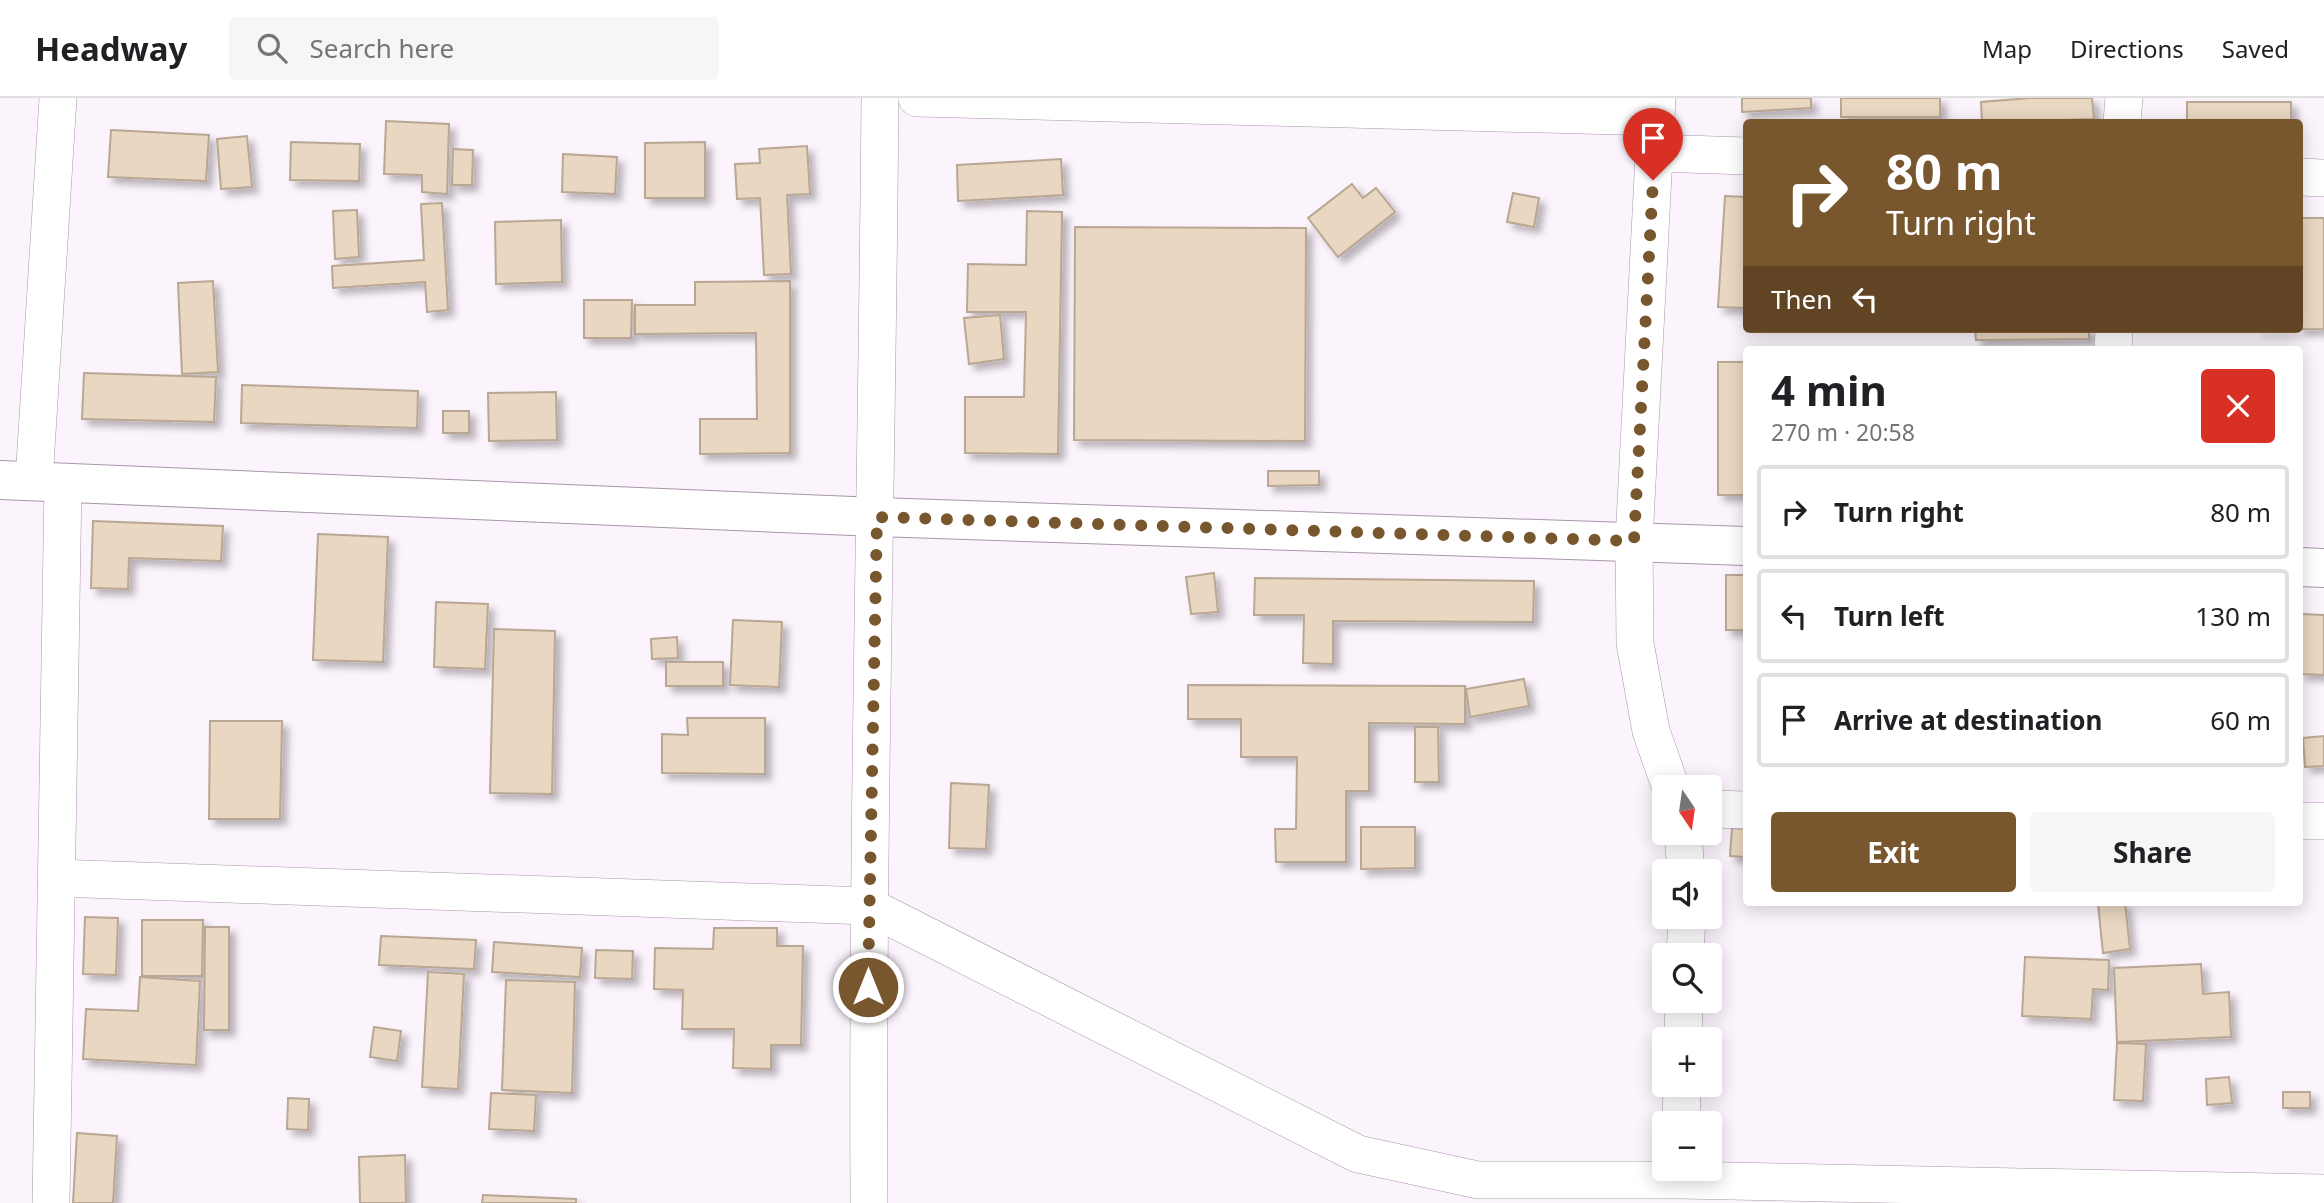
<!DOCTYPE html>
<html lang="en">
<head>
<meta charset="utf-8">
<style>
	:root { --surface:#fff; --page:#f6f6f6; --text:#202124; --muted:#757577; --line:#e0e0e0; --accent:#78562e }
	body { margin:0; font-family:"Noto Sans",sans-serif; background:var(--page); color:var(--text); height:100vh; display:flex; flex-direction:column; font-size:26px; white-space:nowrap }
	* { box-sizing:border-box; margin:0 }
	p { font-size:23px; color:var(--muted) }
	.icon { flex:none; width:38px; height:38px; fill:none; stroke:currentColor; stroke-width:2; stroke-linecap:round; stroke-linejoin:round }
	.map { position:relative; flex:1; overflow:hidden }
	.side { position:absolute; left:1743px; top:248px; width:560px; height:560px; display:flex; flex-direction:column; background:var(--surface); border-radius:7px; box-shadow:0 4px 18px #0003 }
	.side>* { flex:none }
	.top-card { position:absolute; left:1743px; top:21px; width:560px; height:214px; border-radius:7px; box-shadow:0 4px 18px #0003; background:#78562e; color:#fff; overflow:hidden }
	.needle { width:46px; rotate:167deg }
	.tools { position:absolute; left:1652px; top:677px; display:grid; gap:14px }
	.tools a { display:grid; place-items:center; width:70px; height:70px; border-radius:7px; background:var(--surface); box-shadow:0 4px 18px #0003; font-size:35px }
	.pin { position:absolute; display:grid; place-items:center; width:60px; height:60px; color:#fff; margin:-72px -30px; border-radius:50% 50% 50% 0; rotate:-45deg; box-shadow:0 0 7px #0007 }
	.pin .icon { rotate:45deg }
	.me { position:absolute; width:77px; margin:-38px; rotate:0deg; stroke-linejoin:round; filter:drop-shadow(0 0 5px #0008) }
	.turn { display:flex; align-items:center; gap:24px; height:147px; padding:0 28px; font-size:32px }
	.turn .icon { width:91px; height:91px; stroke-width:2.5 }
	.turn b { display:block; font-size:49px; line-height:60px }
	.then { display:flex; align-items:center; height:66px; padding:0 28px; background:#0003; gap:14px; font-size:26px }
	.round { display:grid; place-items:center; flex:none; width:74px; height:74px; border-radius:7px; background:var(--page) }
	.summary { display:flex; align-items:center; justify-content:space-between; height:119px; padding:0 28px }
	h1 { font-size:42px; font-weight:700; line-height:52px }
	.primary-button { display:flex; gap:14px; margin-top:auto; padding:14px 28px }
	.primary-button a { flex:1; height:80px; border-radius:7px; background:var(--accent); color:#fff; font-size:28px; font-weight:700; line-height:80px; text-align:center }
	.primary-button a+a { background:var(--page); color:var(--text) }
	ul { padding:0; list-style:none }
	li { display:flex; align-items:center; gap:21px; height:94px; margin:0 14px 10px; padding:0 14px; border:4px solid var(--line); border-radius:7px }
	li div { flex:1 }
	li b { display:block; font-size:26px }
	li em { font-style:normal }
	header { display:flex; align-items:center; gap:42px; box-sizing:border-box; height:98px; padding:0 35px; background:var(--surface); border-bottom:2px solid var(--line) }
	header strong { font-size:33px }
	nav { display:flex; gap:38px; margin-inline-start:auto; font-size:24px }
	.search { width:490px; height:63px; background:var(--page); display:flex; align-items:center; gap:18px; box-sizing:border-box; padding:0 24px; border-radius:7px; color:var(--muted); font-size:26px }
	.map>svg:first-child { display:block }
</style>
</head>
<body>
<header>
<strong>Headway</strong>
<div class="search"><svg class="icon" aria-label="search" viewBox="0 0 24 24"><circle cx="10" cy="10" r="6"/><path d="M15 15l6 6"/></svg>Search here</div>
<nav><a>Map</a><a>Directions</a><a>Saved</a></nav>
</header>
<div class="map">
<svg width="2324" height="1105" viewBox="0 0 2324 1105">
	<defs>
		<filter id="shadow"><feDropShadow dx="6" dy="6" stdDeviation="3.5" flood-color="#0004"/></filter>
	</defs>
	<rect width="100%" height="100%" fill="#fcf4fd"/>
	<g fill="#ead7c2" stroke="#b9a793" stroke-width="2" filter="url(#shadow)">
		<path d="M1742 0H1811V10L1742 14Z"/>
		<rect x="1841" y="0" width="99" height="19"/>
		<path d="M2030 0H2092L2094 21 1982 24 1981 4Z"/>
		<rect x="2187" y="4" width="104" height="20"/>
		<path d="M386 23 449 26 447 96 422 94V77L384 76Z"/>
		<path d="M111 32 209 37 206 83 108 79Z"/>
		<path d="M247 38 252 89 221 91 217 41Z"/>
		<path d="M291 44 360 46 359 83 290 82Z"/>
		<path d="M705 44V100H645V45Z"/>
		<path d="M807 48 810 96 787 97 791 176 764 177 760 100 737 101 735 66 760 65 759 51Z"/>
		<path d="M453 51 473 52 472 87H452Z"/>
		<path d="M563 56 617 59 615 96 562 94Z"/>
		<path d="M1061 61 1063 97 958 103 957 67Z"/>
		<path d="M1352 86 1363 100 1376 90 1395 114 1338 159 1308 120Z"/>
		<path d="M1513 95 1539 100 1534 129 1507 124Z"/>
		<path d="M1725 98 1746 99V210L1718 209Z"/>
		<path d="M442 105 448 212 427 214 425 184 333 190 332 168 424 162 421 106Z"/>
		<path d="M357 112 359 159 335 161 333 113Z"/>
		<path d="M1027 113 1062 114 1058 356 965 355V299H1024L1026 214H967L968 166 1026 167Z"/>
		<path d="M2300 120H2324V231L2255 232 2300 231Z"/>
		<path d="M561 122 562 184 496 186 495 124Z"/>
		<path d="M1075 129 1306 130 1305 343 1074 342Z"/>
		<path d="M213 183 218 274 182 276 178 185Z"/>
		<path d="M790 183V355L700 356V321H757L756 235 635 236V207H695V184Z"/>
		<path d="M584 202H632L631 240H584Z"/>
		<path d="M1000 217 1004 261 969 266 964 220Z"/>
		<path d="M1975 231H2089V241L1976 242Z"/>
		<rect x="1718" y="264" width="28" height="133"/>
		<path d="M84 275 216 279 214 324 82 321Z"/>
		<path d="M242 287 418 293 417 330 241 325Z"/>
		<path d="M556 294 557 342 489 343 488 295Z"/>
		<rect x="443" y="313" width="26" height="22"/>
		<path d="M1268 373H1319V387L1268 388Z"/>
		<path d="M93 423 223 428 221 463 129 460 128 491 91 490Z"/>
		<path d="M318 436 388 439 383 564 313 562Z"/>
		<path d="M1214 475 1218 514 1191 516 1186 479Z"/>
		<rect x="1726" y="477" width="20" height="55"/>
		<path d="M1255 480 1534 483 1533 524 1333 523V566L1303 565 1304 517H1254Z"/>
		<path d="M436 504 488 506 485 571 434 569Z"/>
		<path d="M2300 516 2324 517V577L2300 576Z"/>
		<path d="M733 522 782 524 779 589 730 587Z"/>
		<path d="M494 531 555 533 552 696 490 695Z"/>
		<path d="M677 539 678 560 652 561 651 541Z"/>
		<rect x="666" y="564" width="57" height="24"/>
		<path d="M1524 581 1529 608 1470 619 1466 591Z"/>
		<path d="M1188 587 1465 588V626L1369 625V693H1346V764H1276L1275 731H1296L1297 659H1241V621H1188Z"/>
		<path d="M687 620H765V676L662 675V636L688 637Z"/>
		<path d="M210 623H282L280 721H209Z"/>
		<path d="M1415 629H1438L1439 684H1415Z"/>
		<path d="M2324 638V668L2305 669 2303 640Z"/>
		<path d="M951 685 989 687 986 751 949 750Z"/>
		<path d="M1361 729H1415V770L1361 771Z"/>
		<path d="M1732 730 1746 731V759L1730 758Z"/>
		<path d="M2098 805H2125L2130 851 2103 855Z"/>
		<path d="M85 819 118 820 116 877 83 876Z"/>
		<path d="M142 822H203L202 878H142Z"/>
		<path d="M205 829H229V932H204Z"/>
		<path d="M714 830H777V848H803L801 947H771V971L733 970 734 931H682L683 892 654 891 655 850 713 851Z"/>
		<path d="M381 838 476 842 474 871 379 867Z"/>
		<path d="M494 844 582 850 580 879 492 874Z"/>
		<path d="M596 852 633 853 632 881 595 880Z"/>
		<path d="M2025 859 2109 862 2108 892 2093 891 2091 921 2022 918Z"/>
		<path d="M2201 866 2203 896 2229 894 2231 939 2117 944 2114 870Z"/>
		<path d="M428 874 464 876 458 991 422 989Z"/>
		<path d="M140 879 200 883 196 967 83 961 86 911 138 913Z"/>
		<path d="M506 882 575 884 572 995 502 992Z"/>
		<path d="M374 929 401 933 397 963 370 959Z"/>
		<path d="M2117 945 2146 946 2143 1003 2114 1002Z"/>
		<path d="M2229 979 2232 1005 2207 1007 2206 981Z"/>
		<rect x="2283" y="994" width="27" height="16"/>
		<path d="M491 995 536 997 534 1033 489 1031Z"/>
		<path d="M288 1000 309 1001 308 1032 287 1031Z"/>
		<path d="M77 1035 117 1038 113 1105H73Z"/>
		<path d="M405 1057 406 1105H360L359 1059Z"/>
		<path d="M483 1097 576 1101V1105H482Z"/>
	</g>
	<g fill="none" stroke-linecap="round" stroke-linejoin="round">
		<defs>
			<g id="street">
				<path d="M917 0 1656 19"/>
				<path d="M1657 0 1634 443 1635 545 1651 633 1671 690"/>
				<path d="M2122 24 2124 0"/>
				<path d="M1654 55 1746 58"/>
				<path d="M2300 79 2324 80"/>
				<path d="M2113 252 2114 231"/>
				<path d="M34 383 58 0"/>
				<path d="M1710 711 1746 712"/>
				<path d="M2300 723H2324"/>
				<path d="M1683 735 1686 774"/>
				<path d="M56 780 868 808 1358 1056 1478 1082H1679L2324 1095"/>
				<path d="M1685 858 1687 819"/>
				<path d="M1683 942 1684 903"/>
				<path d="M1681 1026 1682 987"/>
				<path d="M51 1105 63 385"/>
				<path d="M869 1105C867 737 877 368 880 0"/>
			</g>
			<g id="secondary">
				<path d="M0 382 877 419 1746 448"/>
				<path d="M2300 469 2324 470"/>
			</g>
		</defs>
		<use href="#street" stroke="#a896aa" stroke-width="38"/>
		<use href="#secondary" stroke="#a896aa" stroke-width="40"/>
		<use href="#street" stroke="#fff" stroke-width="37"/>
		<use href="#secondary" stroke="#fff" stroke-width="38"/>
	</g>
	<g fill="none" stroke-linecap="round" stroke-linejoin="round">
		<path stroke="#78562e" stroke-width="12" stroke-dasharray="0 21.6" d="M868 889 877 419 1634 443 1653 82"/>
	</g>
</svg>
<div class="tools">
<a><svg class="needle" viewBox="-14 -14 28 28"><path d="M0-13l5 13h-10z" fill="#e53935"/><path d="M0 13l5-13h-10z" fill="#757577"/></svg></a>
<a><svg class="icon" aria-label="sound" viewBox="0 0 24 24"><path d="M4 9h4l5-4v14l-5-4H4zM17 9q2 3 0 6"/></svg></a>
<a><svg class="icon" aria-label="search" viewBox="0 0 24 24"><circle cx="10" cy="10" r="6"/><path d="M15 15l6 6"/></svg></a>
<a>+</a>
<a>−</a>
</div>
<div class="pin" style="left:1653px;top:82px;background:#d93025"><svg class="icon" aria-label="arrive" viewBox="0 0 24 24"><path d="M6 21V4h12l-3 4 3 4H6"/></svg></div>
<svg class="me" style="left:868px;top:889px" viewBox="-20 -20 40 40"><circle r="17" fill="#78562e" stroke="#fff" stroke-width="3"/><path d="M0-11L8 9 0 5-8 9z" fill="#fff"/></svg>
<div class="top-card">
<div class="turn"><svg class="icon" aria-label="right" viewBox="0 0 24 24"><path d="M7 20v-9h11M14 6l5 5-5 5"/></svg><div><b>80 m</b>Turn right</div></div>
<div class="then">Then<svg class="icon" aria-label="left" viewBox="0 0 24 24"><path d="M17 20v-9H6M10 6l-5 5 5 5"/></svg></div>
</div>
<section class="side">
<div class="summary"><div><h1>4 min</h1><p>270 m · 20:58</p></div><a class="round" style="background:#d93025;color:#fff"><svg class="icon" aria-label="close" viewBox="0 0 24 24"><path d="M6 6l12 12M18 6L6 18"/></svg></a></div>
<ul>
<li><svg class="icon" aria-label="right" viewBox="0 0 24 24"><path d="M7 20v-9h11M14 6l5 5-5 5"/></svg><div><b>Turn right</b></div><em>80 m</em></li>
<li><svg class="icon" aria-label="left" viewBox="0 0 24 24"><path d="M17 20v-9H6M10 6l-5 5 5 5"/></svg><div><b>Turn left</b></div><em>130 m</em></li>
<li><svg class="icon" aria-label="arrive" viewBox="0 0 24 24"><path d="M6 21V4h12l-3 4 3 4H6"/></svg><div><b>Arrive at destination</b></div><em>60 m</em></li>
</ul>
<div class="primary-button"><a>Exit</a><a>Share</a></div>
</section>
</div>
</body>
</html>
